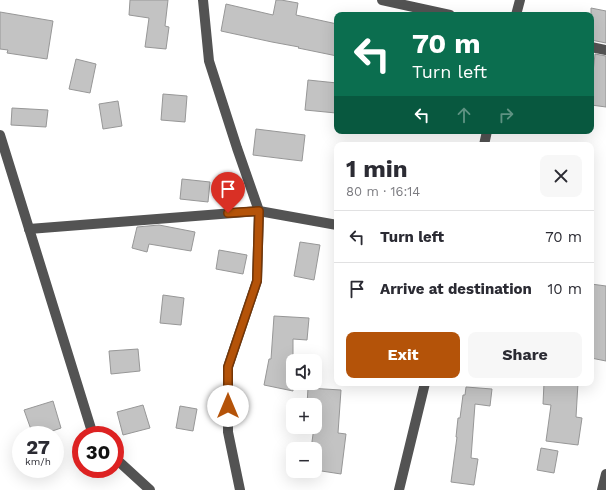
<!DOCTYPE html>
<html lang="en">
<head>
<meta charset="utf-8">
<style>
	:root { --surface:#fff; --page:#f7f7f7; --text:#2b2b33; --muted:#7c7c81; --line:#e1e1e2; --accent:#b45309 }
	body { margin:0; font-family:"Work Sans",sans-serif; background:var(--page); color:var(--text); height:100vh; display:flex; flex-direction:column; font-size:15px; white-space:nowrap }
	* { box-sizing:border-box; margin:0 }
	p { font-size:13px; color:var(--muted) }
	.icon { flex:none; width:22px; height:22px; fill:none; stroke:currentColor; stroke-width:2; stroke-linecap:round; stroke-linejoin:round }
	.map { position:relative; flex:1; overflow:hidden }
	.sheet { position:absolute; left:334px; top:142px; width:260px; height:244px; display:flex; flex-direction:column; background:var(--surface); border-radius:8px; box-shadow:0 4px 16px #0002 }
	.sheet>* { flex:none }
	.guide { position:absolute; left:334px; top:12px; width:260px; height:122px; border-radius:8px; box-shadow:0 4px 16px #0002; background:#0b6e4f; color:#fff; overflow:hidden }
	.controls { position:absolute; left:286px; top:354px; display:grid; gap:8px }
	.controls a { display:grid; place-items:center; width:36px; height:36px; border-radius:8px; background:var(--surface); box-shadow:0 4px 16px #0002; font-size:20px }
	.speed { position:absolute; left:12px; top:426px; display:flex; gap:8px; font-size:20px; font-weight:700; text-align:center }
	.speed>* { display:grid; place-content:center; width:52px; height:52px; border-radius:50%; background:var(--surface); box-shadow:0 4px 16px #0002; line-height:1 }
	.speed small { font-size:10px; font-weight:400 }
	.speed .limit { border:6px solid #d22; background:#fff; color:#111 }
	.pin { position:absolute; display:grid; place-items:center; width:34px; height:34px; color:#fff; margin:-41px -17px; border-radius:50% 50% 50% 0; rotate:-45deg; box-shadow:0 0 4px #0007 }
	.pin .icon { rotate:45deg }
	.me { position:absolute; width:44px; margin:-22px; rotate:0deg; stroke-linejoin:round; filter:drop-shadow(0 0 3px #0008) }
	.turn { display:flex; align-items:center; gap:14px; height:84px; padding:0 12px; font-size:18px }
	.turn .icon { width:52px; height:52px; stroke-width:2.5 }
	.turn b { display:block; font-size:28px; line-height:34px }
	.lanes { display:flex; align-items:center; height:38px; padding:0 12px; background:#0003; justify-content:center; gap:20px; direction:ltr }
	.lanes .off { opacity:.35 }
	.round { display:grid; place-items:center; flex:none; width:42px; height:42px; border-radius:8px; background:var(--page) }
	.head { display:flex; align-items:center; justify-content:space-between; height:68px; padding:0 12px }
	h1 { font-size:24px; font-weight:700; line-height:30px }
	.cta { display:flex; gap:8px; margin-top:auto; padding:8px 12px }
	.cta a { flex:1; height:46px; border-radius:8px; background:var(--accent); color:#fff; font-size:16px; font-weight:700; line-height:46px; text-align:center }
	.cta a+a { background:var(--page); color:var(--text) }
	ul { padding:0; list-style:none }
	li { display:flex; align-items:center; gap:12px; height:52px; padding:0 12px; border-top:1px solid var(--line) }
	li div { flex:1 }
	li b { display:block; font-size:15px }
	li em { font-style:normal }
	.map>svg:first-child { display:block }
</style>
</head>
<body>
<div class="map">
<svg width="606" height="490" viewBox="0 0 606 490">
	<rect width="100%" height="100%" fill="#fff"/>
	<g fill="#c3c3c3" stroke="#979797">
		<path d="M130 0H168L165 26 169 27 166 49 145 47 149 18 129 15Z"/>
		<path d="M276 0H281L298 3 296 15 337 24V56L298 48 299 47 272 42 221 31 226 4 273 15Z"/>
		<path d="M591 8 606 11V43L591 40Z"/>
		<path d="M0 12 53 21 47 59 7 53 8 50 0 49Z"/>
		<path d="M595 54 606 56V107L591 105V91Z"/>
		<path d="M76 59 96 64 90 93 69 89Z"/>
		<path d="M308 80 337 83 336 113 305 110Z"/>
		<path d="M163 94 187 96 185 122 161 120Z"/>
		<path d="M118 101 122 126 103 129 99 104Z"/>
		<path d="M12 108 48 110 46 127 11 125Z"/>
		<path d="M256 129 305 135 302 161 253 155Z"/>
		<path d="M182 179 210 182 208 202 180 199Z"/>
		<path d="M159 225 195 232 191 251 149 244 147 252 132 248 137 227Z"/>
		<path d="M300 242 320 245 314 280 294 276Z"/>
		<path d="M219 250 247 255 243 274 216 269Z"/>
		<path d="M591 284 606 286V361L591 358Z"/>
		<path d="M163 295 184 298 181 325 160 323Z"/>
		<path d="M274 316 309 318 307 340 293 339V391L264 385 269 359H271Z"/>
		<path d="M138 349 140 371 111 374 109 351Z"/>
		<path d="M544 383H578L576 417 582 418 578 445 546 441 551 405 543 404Z"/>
		<path d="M466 387 492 389 490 406 475 404 471 458 478 459 474 485 451 482 457 437H456L458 418H460L463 395H465Z"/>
		<path d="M308 388 341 390 338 433 346 434 341 474 315 470V449H311L314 427H315L317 405H307Z"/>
		<path d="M53 401 61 428 41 435H33L24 410Z"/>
		<path d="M143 405 150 428 123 435 117 412Z"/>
		<path d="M180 406 197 409 193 431 176 428Z"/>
		<path d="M541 448 558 451 554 473 537 470Z"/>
	</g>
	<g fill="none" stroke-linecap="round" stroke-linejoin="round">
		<g stroke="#535353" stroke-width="10">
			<path d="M203 0 209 61 237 148 259 211 257 281 228 367V432L240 490"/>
			<path d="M382 0 450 15"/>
			<path d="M516 15 520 0"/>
			<path d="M591 47 606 50"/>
			<path d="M0 135 93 435"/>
			<path d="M484 145 487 131"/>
			<path d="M29 229 259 211 337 225"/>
			<path d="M115 458 150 490"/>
			<path d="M399 490 425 383"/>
			<path d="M602 490 606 474"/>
		</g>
	</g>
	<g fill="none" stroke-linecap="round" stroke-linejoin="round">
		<defs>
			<path id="route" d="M228 406V367L257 281 259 211 228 213"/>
		</defs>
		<use href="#route" stroke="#753606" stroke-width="10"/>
		<use href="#route" stroke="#b45309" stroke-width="7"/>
	</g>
</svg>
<div class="controls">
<a><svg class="icon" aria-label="sound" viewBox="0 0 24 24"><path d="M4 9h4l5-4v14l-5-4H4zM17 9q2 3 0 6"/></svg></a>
<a>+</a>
<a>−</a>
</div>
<div class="speed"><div>27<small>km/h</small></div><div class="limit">30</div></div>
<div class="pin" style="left:228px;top:213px;background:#d93025"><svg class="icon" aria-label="arrive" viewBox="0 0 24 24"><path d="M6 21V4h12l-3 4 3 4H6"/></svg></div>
<svg class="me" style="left:228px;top:406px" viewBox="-20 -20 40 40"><circle r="19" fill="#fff"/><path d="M0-13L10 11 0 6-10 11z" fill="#b45309"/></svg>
<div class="guide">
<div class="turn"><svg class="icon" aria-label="left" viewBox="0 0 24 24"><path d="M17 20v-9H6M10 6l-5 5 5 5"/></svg><div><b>70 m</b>Turn left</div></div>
<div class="lanes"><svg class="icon" aria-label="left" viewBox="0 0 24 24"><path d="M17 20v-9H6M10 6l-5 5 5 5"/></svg><svg class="icon off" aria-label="ahead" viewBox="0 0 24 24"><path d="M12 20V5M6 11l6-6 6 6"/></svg><svg class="icon off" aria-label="right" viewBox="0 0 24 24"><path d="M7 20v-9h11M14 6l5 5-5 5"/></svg></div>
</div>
<section class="sheet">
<div class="head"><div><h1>1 min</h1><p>80 m · 16:14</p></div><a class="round"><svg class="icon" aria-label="close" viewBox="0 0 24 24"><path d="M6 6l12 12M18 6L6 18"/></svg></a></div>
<ul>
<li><svg class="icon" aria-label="left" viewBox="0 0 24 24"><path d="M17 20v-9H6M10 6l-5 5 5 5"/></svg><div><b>Turn left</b></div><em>70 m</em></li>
<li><svg class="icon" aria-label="arrive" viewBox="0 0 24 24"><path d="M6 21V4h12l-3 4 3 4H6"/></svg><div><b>Arrive at destination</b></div><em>10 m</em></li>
</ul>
<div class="cta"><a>Exit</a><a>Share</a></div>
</section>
</div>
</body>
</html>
